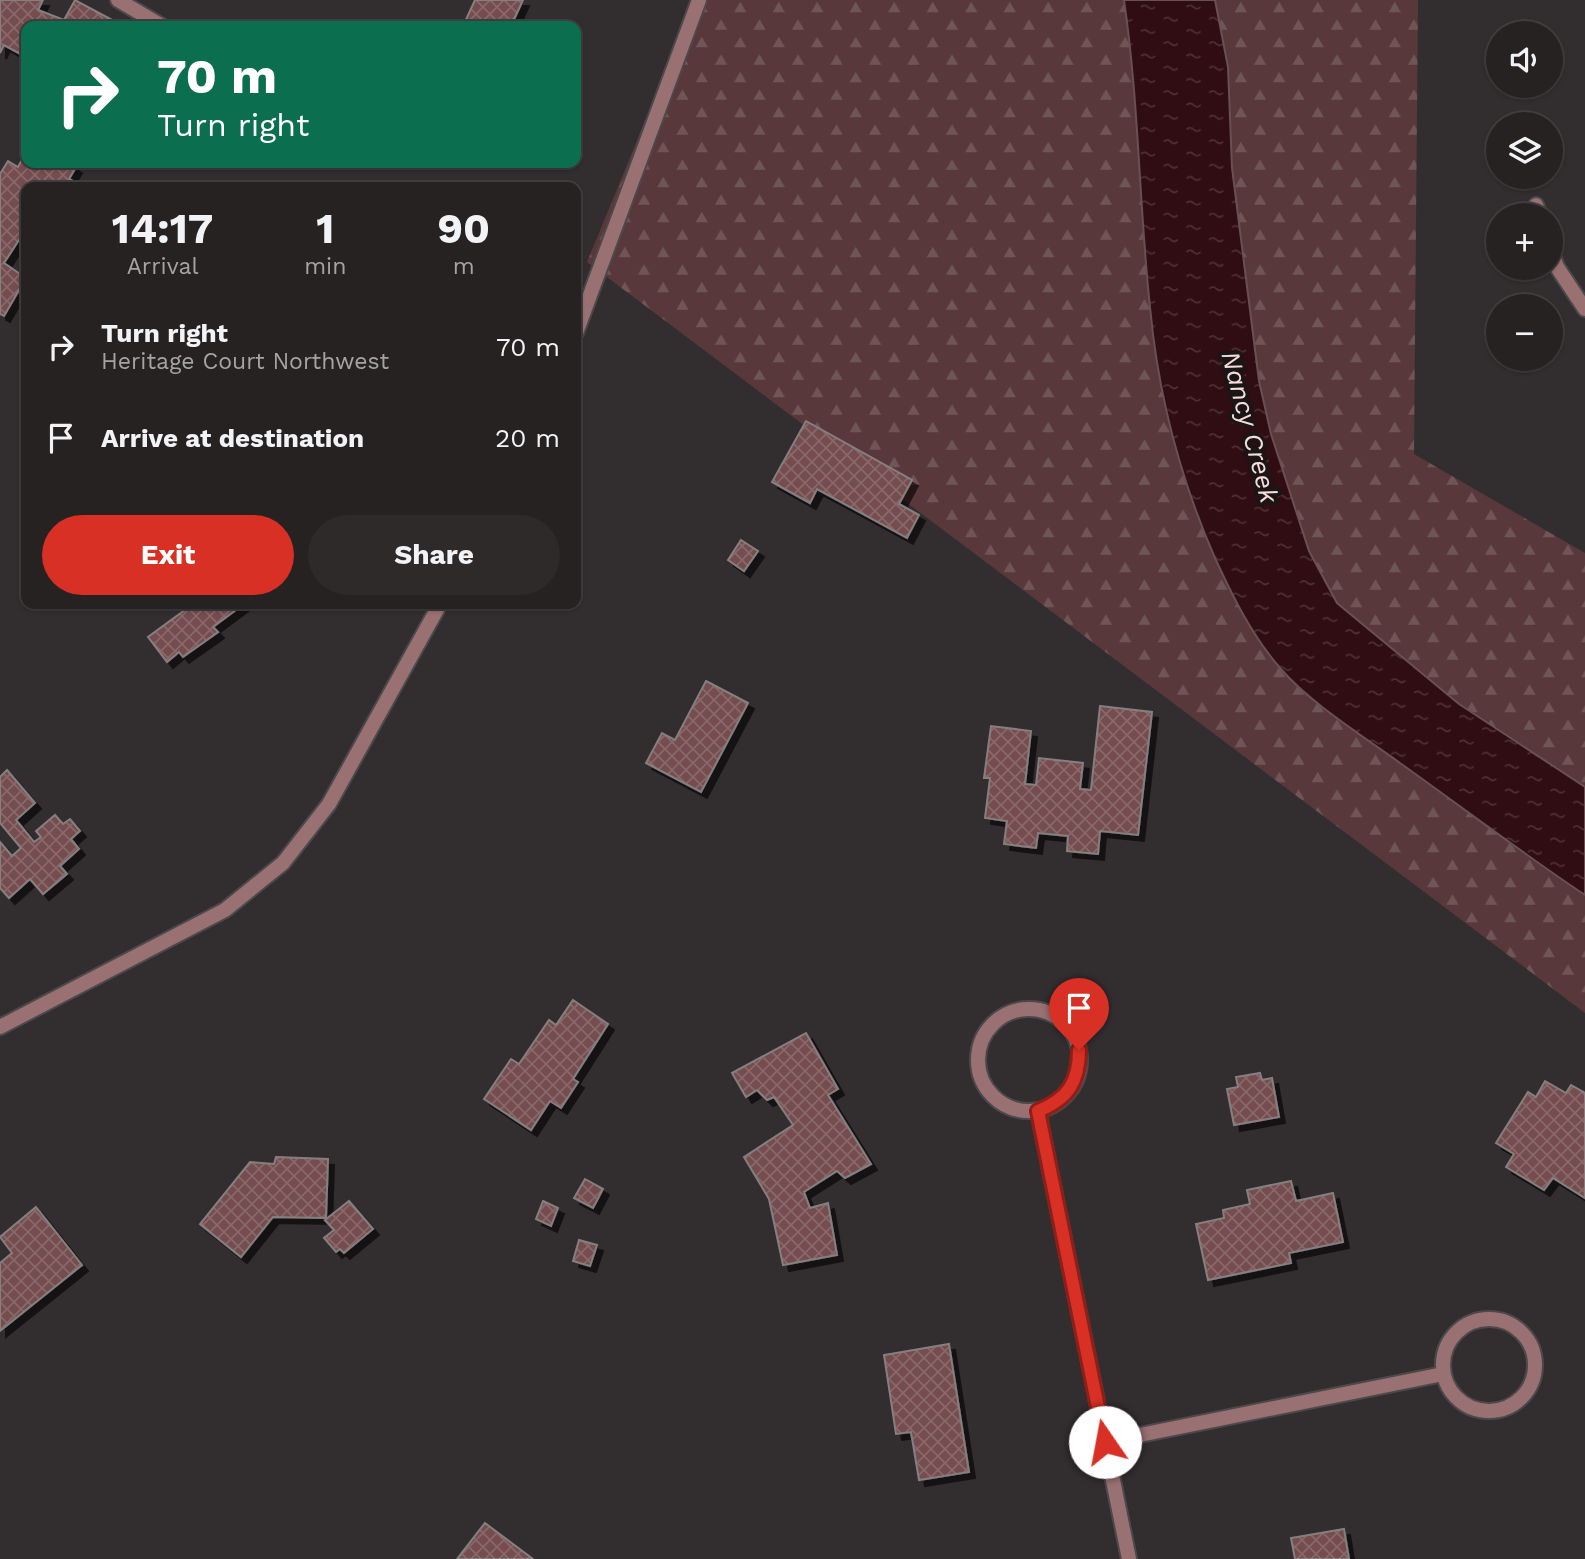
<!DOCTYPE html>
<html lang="en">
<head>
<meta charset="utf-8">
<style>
	:root { --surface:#262222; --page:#2e2a2a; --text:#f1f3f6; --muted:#a4a4a5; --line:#423f40; --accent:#d93025 }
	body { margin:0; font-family:"Work Sans",sans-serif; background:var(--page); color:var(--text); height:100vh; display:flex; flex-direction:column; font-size:26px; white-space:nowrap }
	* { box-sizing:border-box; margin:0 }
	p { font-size:23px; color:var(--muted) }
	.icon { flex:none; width:38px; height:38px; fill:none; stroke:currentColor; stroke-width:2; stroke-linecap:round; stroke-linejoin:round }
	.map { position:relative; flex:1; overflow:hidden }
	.panel { position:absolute; left:21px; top:182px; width:560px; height:427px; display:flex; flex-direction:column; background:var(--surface); border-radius:14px; box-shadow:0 2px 5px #0004,0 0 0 2px var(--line) }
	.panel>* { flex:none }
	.hud { position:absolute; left:21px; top:21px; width:560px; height:147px; border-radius:14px; box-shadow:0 2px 5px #0004,0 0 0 2px var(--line); background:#0b6e4f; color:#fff; overflow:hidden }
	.buttons { position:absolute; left:1486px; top:21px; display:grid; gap:14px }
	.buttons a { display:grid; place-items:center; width:77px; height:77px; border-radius:50%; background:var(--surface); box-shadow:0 2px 5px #0004,0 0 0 2px var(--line); font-size:35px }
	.pin { position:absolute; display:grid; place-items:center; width:60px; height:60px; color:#fff; margin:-72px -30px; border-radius:50% 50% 50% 0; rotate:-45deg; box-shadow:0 0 7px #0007 }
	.pin .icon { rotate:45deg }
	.me { position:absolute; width:77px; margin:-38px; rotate:348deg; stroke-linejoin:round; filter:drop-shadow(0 0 5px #0008) }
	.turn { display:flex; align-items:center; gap:24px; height:147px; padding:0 21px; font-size:32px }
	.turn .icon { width:91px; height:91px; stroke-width:2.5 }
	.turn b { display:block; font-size:49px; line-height:60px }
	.eta { display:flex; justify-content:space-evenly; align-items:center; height:119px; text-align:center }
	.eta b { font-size:42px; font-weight:700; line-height:49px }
	.primary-button { display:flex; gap:14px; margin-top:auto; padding:14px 21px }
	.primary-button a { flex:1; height:80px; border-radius:42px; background:var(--accent); color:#fff; font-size:28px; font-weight:700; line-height:80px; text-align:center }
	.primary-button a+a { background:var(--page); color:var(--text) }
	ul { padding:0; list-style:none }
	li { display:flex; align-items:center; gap:21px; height:91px; padding:0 21px }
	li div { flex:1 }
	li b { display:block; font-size:26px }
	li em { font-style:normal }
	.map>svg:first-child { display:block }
</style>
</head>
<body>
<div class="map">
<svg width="1585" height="1559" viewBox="0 0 1585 1559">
	<defs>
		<pattern id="forest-firs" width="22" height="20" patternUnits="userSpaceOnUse" patternTransform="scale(1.75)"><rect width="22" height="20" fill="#58383a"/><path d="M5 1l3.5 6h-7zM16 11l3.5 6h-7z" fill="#705557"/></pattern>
		<pattern id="water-ripples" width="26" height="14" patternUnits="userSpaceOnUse" patternTransform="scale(1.75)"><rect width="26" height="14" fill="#2f0d12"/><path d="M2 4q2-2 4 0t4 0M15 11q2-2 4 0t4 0" fill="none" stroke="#4d3035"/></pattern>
		<pattern id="building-cross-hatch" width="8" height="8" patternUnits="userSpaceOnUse" patternTransform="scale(1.75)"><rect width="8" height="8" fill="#754d50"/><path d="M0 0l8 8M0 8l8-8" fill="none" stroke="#896769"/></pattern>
		<filter id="shadow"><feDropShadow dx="6" dy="6" stdDeviation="0" flood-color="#0009"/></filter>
	</defs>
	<rect width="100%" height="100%" fill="#322d2e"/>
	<path fill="url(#forest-firs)" d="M695 0H1418L1414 454 1585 553V1013L587 262Z"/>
	<path fill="url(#water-ripples)" stroke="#695053" stroke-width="2" d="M1124 0H1215L1228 67 1232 168 1259 381 1271 434 1309 551 1337 603 1459 704 1585 787V895C1522 853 1462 807 1400 763 1363 736 1310 703 1281 669 1252 636 1233 597 1215 558 1180 478 1158 394 1150 307 1139 205 1139 102 1124 0Z"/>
	<g fill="url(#building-cross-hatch)" stroke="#857f80" stroke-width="2" filter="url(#shadow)">
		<path d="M0 0H43L38 10 64 20 75 0 114 21 111 26H26V57L4 45 0 53Z"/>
		<path d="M475 0H523L511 26H463Z"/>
		<path d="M26 152V163H69L76 167 69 179 84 187H26V229L4 263 26 278 4 316 0 314V174L8 161 18 167Z"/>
		<path d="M806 421 912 480 899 504 919 515 907 538 817 489 810 503 772 482Z"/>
		<path d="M741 540 758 551 744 571 728 560Z"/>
		<path d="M193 604H244L213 627 218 632 183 657 179 652 167 662 148 637Z"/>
		<path d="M706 681 748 703 701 792 646 763 662 733 675 740Z"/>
		<path d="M1100 706 1152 712 1138 835 1100 831 1098 854 1067 851 1068 836 1038 833 1036 848 1004 844 1007 821 985 818 990 778H984L991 726 1031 731 1025 784 1036 785 1039 758 1083 763 1080 789 1091 790Z"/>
		<path d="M7 770 35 803 16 820 34 842 41 837 36 831 55 815 63 824 70 819 80 831 71 839 79 849 60 866 67 874 43 894 30 879 9 898 0 888V842L12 856 21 848 0 823V777Z"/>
		<path d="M573 1000 608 1024 573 1079 578 1082 561 1108 550 1101 531 1130 484 1099 511 1059 519 1064 549 1020 556 1025Z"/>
		<path d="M806 1033 838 1089 828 1095 871 1164 845 1178 837 1171 804 1192 810 1208 828 1203 837 1255 783 1265 769 1199 744 1157 793 1125 774 1097 767 1100 757 1090 746 1097 732 1073Z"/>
		<path d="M1260 1073 1262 1080 1272 1078 1279 1117 1234 1125 1227 1089 1238 1087 1236 1077Z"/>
		<path d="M1545 1081 1566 1093 1571 1085 1585 1093V1198L1553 1178 1544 1190 1506 1167 1514 1154 1496 1143 1528 1092 1536 1097Z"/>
		<path d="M276 1157 328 1159 326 1218 273 1217 241 1257 200 1224 250 1162 274 1164Z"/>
		<path d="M585 1179 603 1189 593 1208 574 1198Z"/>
		<path d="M1291 1181 1296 1201 1333 1193 1343 1242 1289 1253 1291 1263 1208 1280 1196 1224 1224 1218 1223 1210 1250 1204 1247 1190Z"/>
		<path d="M349 1201 373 1229 344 1253 340 1249 336 1252 324 1238 334 1230 325 1220Z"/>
		<path d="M543 1201 558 1208 551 1226 536 1219Z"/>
		<path d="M36 1207 82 1265 0 1331V1263L12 1253 0 1237Z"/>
		<path d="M579 1240 597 1245 590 1266 573 1261Z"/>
		<path d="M949 1344 969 1472 919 1480 911 1432 896 1434 884 1355Z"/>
		<path d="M485 1523 533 1559H457Z"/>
		<path d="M1344 1529 1349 1559H1295L1291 1538Z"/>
	</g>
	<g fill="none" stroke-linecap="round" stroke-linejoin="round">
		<defs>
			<g id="service">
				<path d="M1536 205 1540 215"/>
				<path d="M1550 247 1557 267 1585 309"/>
			</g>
			<g id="minor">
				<path d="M118 0 162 26"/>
				<path d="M576 333 699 0"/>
				<circle cx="1029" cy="1060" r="51"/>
				<path d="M0 1027 225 910 283 863 329 804 440 604"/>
				<path d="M1038 1111 1129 1559"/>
				<circle cx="1489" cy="1365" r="46"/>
				<path d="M1105 1442 1443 1374"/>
			</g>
		</defs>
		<use href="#service" stroke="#4d4849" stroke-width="18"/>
		<use href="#minor" stroke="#4d4849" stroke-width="18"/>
		<use href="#service" stroke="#9a7173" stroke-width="14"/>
		<use href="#minor" stroke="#9a7173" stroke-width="14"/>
	</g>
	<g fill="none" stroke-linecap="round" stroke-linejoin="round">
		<defs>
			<path id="route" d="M1079 1050C1079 1082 1068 1099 1038 1111L1105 1442"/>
		</defs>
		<use href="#route" stroke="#8d1f18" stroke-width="18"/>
		<use href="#route" stroke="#d93025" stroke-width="12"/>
	</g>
	<g text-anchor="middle" stroke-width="7" stroke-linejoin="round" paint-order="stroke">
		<g font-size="26" font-style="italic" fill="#f9dbdc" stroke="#181616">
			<text transform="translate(1250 427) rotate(75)" y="9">Nancy Creek</text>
		</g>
	</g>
</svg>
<div class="buttons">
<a><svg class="icon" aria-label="sound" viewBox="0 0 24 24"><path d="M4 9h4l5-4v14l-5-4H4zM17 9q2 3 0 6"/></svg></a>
<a><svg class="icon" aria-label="layers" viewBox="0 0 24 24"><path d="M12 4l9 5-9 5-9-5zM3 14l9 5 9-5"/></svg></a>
<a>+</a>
<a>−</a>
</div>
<div class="pin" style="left:1079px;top:1050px;background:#d93025"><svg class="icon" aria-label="arrive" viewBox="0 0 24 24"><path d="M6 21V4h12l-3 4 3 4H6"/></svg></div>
<svg class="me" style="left:1105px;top:1442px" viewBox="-20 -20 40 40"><circle r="19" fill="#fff"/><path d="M0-13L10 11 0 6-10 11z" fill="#d93025"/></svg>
<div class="hud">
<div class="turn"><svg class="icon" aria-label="right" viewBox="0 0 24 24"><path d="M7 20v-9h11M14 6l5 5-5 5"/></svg><div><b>70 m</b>Turn right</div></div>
</div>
<section class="panel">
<div class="eta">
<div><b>14:17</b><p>Arrival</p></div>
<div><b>1</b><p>min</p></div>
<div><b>90</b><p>m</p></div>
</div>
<ul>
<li><svg class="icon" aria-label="right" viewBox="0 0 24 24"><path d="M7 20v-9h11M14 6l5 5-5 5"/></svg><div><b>Turn right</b><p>Heritage Court Northwest</p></div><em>70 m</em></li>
<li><svg class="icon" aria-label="arrive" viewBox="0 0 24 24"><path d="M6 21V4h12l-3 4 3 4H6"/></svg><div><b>Arrive at destination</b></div><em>20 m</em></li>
</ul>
<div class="primary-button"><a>Exit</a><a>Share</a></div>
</section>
</div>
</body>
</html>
